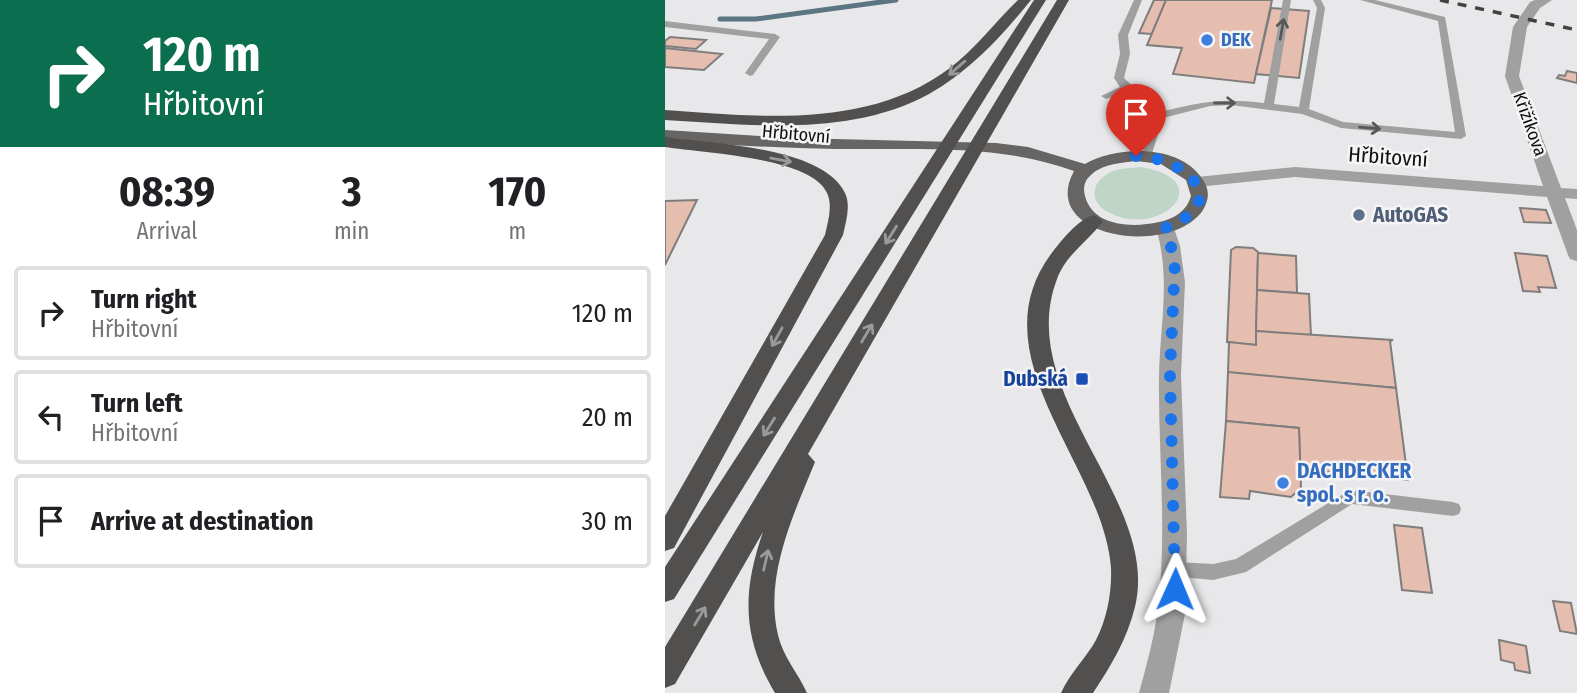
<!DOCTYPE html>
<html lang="en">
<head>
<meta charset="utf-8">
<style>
	:root { --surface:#fff; --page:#f2f2f2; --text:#202124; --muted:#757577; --line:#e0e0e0 }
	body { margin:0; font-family:"Fira Sans Condensed",sans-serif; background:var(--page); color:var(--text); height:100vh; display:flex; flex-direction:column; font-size:26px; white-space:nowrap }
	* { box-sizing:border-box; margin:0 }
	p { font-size:23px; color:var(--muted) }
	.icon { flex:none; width:38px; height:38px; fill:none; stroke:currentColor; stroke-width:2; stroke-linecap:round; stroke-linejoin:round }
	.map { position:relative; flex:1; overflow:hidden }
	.details { display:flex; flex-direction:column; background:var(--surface); width:665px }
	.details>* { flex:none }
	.top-card { background:#0b6e4f; color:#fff; overflow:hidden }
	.pin { position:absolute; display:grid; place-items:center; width:60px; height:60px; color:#fff; margin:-72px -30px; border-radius:50% 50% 50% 0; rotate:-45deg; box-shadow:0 0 7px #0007 }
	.pin .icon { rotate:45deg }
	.me { position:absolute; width:77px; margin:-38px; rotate:1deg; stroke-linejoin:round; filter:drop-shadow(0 0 5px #0008) }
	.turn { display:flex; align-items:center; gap:24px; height:147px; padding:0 28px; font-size:32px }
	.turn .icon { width:91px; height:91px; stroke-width:2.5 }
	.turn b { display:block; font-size:49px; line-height:60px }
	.eta { display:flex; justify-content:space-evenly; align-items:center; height:119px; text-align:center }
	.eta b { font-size:42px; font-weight:700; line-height:49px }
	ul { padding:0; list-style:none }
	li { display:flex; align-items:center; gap:21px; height:94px; margin:0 14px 10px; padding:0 14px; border:4px solid var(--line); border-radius:7px }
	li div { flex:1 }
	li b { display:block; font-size:26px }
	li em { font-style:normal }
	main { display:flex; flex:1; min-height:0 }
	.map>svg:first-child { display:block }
</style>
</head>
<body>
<main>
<section class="details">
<div class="top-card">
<div class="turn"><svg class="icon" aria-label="right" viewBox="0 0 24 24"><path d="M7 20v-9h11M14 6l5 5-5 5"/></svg><div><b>120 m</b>Hřbitovní</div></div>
</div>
<div class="eta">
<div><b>08:39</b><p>Arrival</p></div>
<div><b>3</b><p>min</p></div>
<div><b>170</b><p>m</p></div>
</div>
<ul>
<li><svg class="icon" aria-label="right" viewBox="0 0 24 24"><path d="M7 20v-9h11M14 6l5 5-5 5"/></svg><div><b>Turn right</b><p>Hřbitovní</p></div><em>120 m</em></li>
<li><svg class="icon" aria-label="left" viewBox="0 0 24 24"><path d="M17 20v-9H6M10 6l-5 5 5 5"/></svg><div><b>Turn left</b><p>Hřbitovní</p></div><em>20 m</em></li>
<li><svg class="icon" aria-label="arrive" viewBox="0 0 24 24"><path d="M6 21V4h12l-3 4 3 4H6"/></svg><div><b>Arrive at destination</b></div><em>30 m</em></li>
</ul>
</section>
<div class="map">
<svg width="912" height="693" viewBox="0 0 912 693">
	<rect width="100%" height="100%" fill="#e8e8ea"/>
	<path fill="#bfd5c7" d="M475 167C556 180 495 239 445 213 422 202 426 180 448 171 457 168 466 168 475 167Z"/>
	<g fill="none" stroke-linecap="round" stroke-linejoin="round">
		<path stroke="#5c7583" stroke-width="5" d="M55 19H91L231 0"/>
	</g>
	<g fill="#e5beb0" stroke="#7f7d7d" stroke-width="2">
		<path d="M489 0H501L487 34 474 33Z"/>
		<path d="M501 0H607L589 83 508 74 517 48 482 45Z"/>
		<path d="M606 8 644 11 634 78 591 74Z"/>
		<path d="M5 37 41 40 31 49 0 46V41Z"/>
		<path d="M0 48 57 54 39 70 0 67Z"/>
		<path d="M902 71 912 73V83L892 78 894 75 900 76Z"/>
		<path d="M32 200 0 265V201Z"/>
		<path d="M855 208 881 210 886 223 859 222Z"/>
		<path d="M571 247 588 248 593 252 591 345 562 342 566 250Z"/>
		<path d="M593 253 631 256 632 293 592 290Z"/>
		<path d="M850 253 882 256 891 288 873 287 875 292 858 291Z"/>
		<path d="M592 290 644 294 646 336 591 331Z"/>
		<path d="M591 331 728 340 725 341 731 388 563 373 564 342 591 345Z"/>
		<path d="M563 372 731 388 743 480 635 469 634 428 561 421Z"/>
		<path d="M561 421 634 428 636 488 626 497 585 491 584 499 555 497Z"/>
		<path d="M729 525 757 528 767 593 737 590Z"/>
		<path d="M888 601 906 603 912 634 895 631Z"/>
		<path d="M834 640 861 646 865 673 850 670 849 663 836 660Z"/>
	</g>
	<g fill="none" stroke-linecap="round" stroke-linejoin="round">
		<g fill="#a1a0a0" fill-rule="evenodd">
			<path d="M469 0H477L463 35 465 54 459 78 495 112C537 102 555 98 599 103L618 0H626L609 104 634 107 652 8 648 0H656L660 8 644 109 678 122 790 132 773 21 695 0H710L780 17 801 136 796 139 676 128 637 114 566 105 545 106 498 118 486 157 481 160 477 159 476 157 488 117 460 92 441 99 436 96 455 87 449 78 455 54 453 35Z"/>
			<path d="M0 21 110 34 115 37 88 75 85 76 80 73 104 39 0 27Z"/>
			<path d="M685 490 788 502 794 504 796 509 794 514 788 516 687 504 581 572 548 580 505 576 502 570 505 564 511 562 548 564 571 559Z"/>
		</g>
		<g fill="#a1a0a0" fill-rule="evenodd">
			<path d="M870 0H887L875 8 862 27 854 76 896 188 912 189V199L900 198 912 230V261L905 259 903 255 882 197 630 177 532 187 523 182 532 177 630 167 878 186 840 76 848 27 865 2Z"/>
			<path d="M500 222 509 228 515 246 520 282 516 375 522 535 520 614 504 693H474C481 667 488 642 492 615 503 536 493 455 494 376 495 325 506 278 491 228Z"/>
		</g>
		<path fill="#666564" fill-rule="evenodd" d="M0 130 129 138 331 143 363 147 420 164C453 145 516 144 538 180 545 191 544 199 538 210 506 258 372 238 409 171 333 143 251 150 171 149 114 148 57 145 0 140ZM471 161 496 164 521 180 526 196C522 211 509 219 494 222 468 228 428 227 420 196 418 189 419 181 425 176 436 164 456 163 471 161Z"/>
		<g fill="#51504f" fill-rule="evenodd">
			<path d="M353 0H366C338 35 304 72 264 94 186 137 85 125 0 120V110C95 117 204 129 285 68 310 49 330 22 353 0Z"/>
			<path d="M369 0H381L9 599 0 602V567Z"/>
			<path d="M392 0H404L143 454 150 462C128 516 99 576 113 635 118 657 133 673 142 693H110C77 638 77 592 98 532L10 684 0 688V647Z"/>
			<path d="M0 137C47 144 157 146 180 193 186 206 181 221 178 235L9 548 0 551V516L160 235C163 221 168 206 162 193 146 157 37 153 0 147Z"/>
			<path d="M429 215 438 221C423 242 401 254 392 279 348 395 496 499 470 607 462 639 446 666 428 693H396C405 673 421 658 431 640 442 619 447 592 446 568 439 466 310 357 386 254 396 241 413 219 429 215Z"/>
		</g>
		<path stroke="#424242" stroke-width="3.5" stroke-dasharray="9 9" stroke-linecap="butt" d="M775 0 912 30"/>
	</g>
	<defs><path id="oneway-shaft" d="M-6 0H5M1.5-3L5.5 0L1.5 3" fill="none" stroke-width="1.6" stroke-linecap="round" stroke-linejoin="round" transform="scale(1.75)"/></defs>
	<g stroke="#585858">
		<use href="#oneway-shaft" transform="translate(617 29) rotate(-80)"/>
		<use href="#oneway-shaft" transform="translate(560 103)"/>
		<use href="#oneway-shaft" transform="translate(705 128) rotate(5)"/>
	</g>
	<g stroke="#9b9a9b">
		<use href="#oneway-shaft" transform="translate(292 68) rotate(139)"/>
		<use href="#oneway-shaft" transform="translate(116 160) rotate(10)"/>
		<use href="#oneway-shaft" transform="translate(226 235) rotate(122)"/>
		<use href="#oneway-shaft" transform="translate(202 333) rotate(-59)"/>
		<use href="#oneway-shaft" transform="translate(112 337) rotate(119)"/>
		<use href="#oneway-shaft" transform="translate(104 427) rotate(122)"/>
		<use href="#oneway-shaft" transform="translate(101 560) rotate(-77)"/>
		<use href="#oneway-shaft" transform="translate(35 616) rotate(-59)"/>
	</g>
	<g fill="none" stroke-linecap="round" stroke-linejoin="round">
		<path stroke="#1a73e8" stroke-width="12" stroke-dasharray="0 21.6" d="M471 156C522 158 569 202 500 228L510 260 505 373 510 589"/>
	</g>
	<g fill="#3f7fe0" stroke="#f5f5f7" stroke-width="2.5">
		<circle cx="542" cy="40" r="7"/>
		<circle cx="618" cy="483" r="7"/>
	</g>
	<circle fill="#5c6f8a" stroke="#f5f5f7" stroke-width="2.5" cx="694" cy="215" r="7"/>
	<rect fill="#1a4fb4" stroke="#f5f5f7" stroke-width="2.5" x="410" y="372" width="14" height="14" rx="3.5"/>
	<g text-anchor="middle" stroke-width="5" stroke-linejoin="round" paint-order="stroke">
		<g font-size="18" font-weight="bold" fill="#366cbe" stroke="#f5f5f7" text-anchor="start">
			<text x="556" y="46">DEK</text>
		</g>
		<g font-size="18" fill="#0f0f0f" stroke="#f5f5f7">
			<text transform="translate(865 124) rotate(70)" y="6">Křižíkova</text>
			<text transform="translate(131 134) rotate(5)" y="6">Hřbitovní</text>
		</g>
		<g font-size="21" fill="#0f0f0f" stroke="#f5f5f7">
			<text transform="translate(723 157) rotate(4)" y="7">Hřbitovní</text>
		</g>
		<g font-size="21" font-weight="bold" fill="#4e5e75" stroke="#f5f5f7" text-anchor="start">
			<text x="708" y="222">AutoGAS</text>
		</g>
		<g font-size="21" font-weight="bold" fill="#164399" stroke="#f5f5f7" text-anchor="end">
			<text x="403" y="386">Dubská</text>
		</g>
		<g font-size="21" font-weight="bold" fill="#366cbe" stroke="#f5f5f7" text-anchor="start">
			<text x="632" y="478">DACHDECKER<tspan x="632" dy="24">spol. s r. o.</tspan></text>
		</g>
	</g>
</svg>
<div class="pin" style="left:471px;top:156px;background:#d93025"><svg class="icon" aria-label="arrive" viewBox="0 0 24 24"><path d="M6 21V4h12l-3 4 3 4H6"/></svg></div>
<svg class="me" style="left:510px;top:589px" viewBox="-20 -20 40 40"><path d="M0-17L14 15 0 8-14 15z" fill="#1a73e8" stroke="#fff" stroke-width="4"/></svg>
</div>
</main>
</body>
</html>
